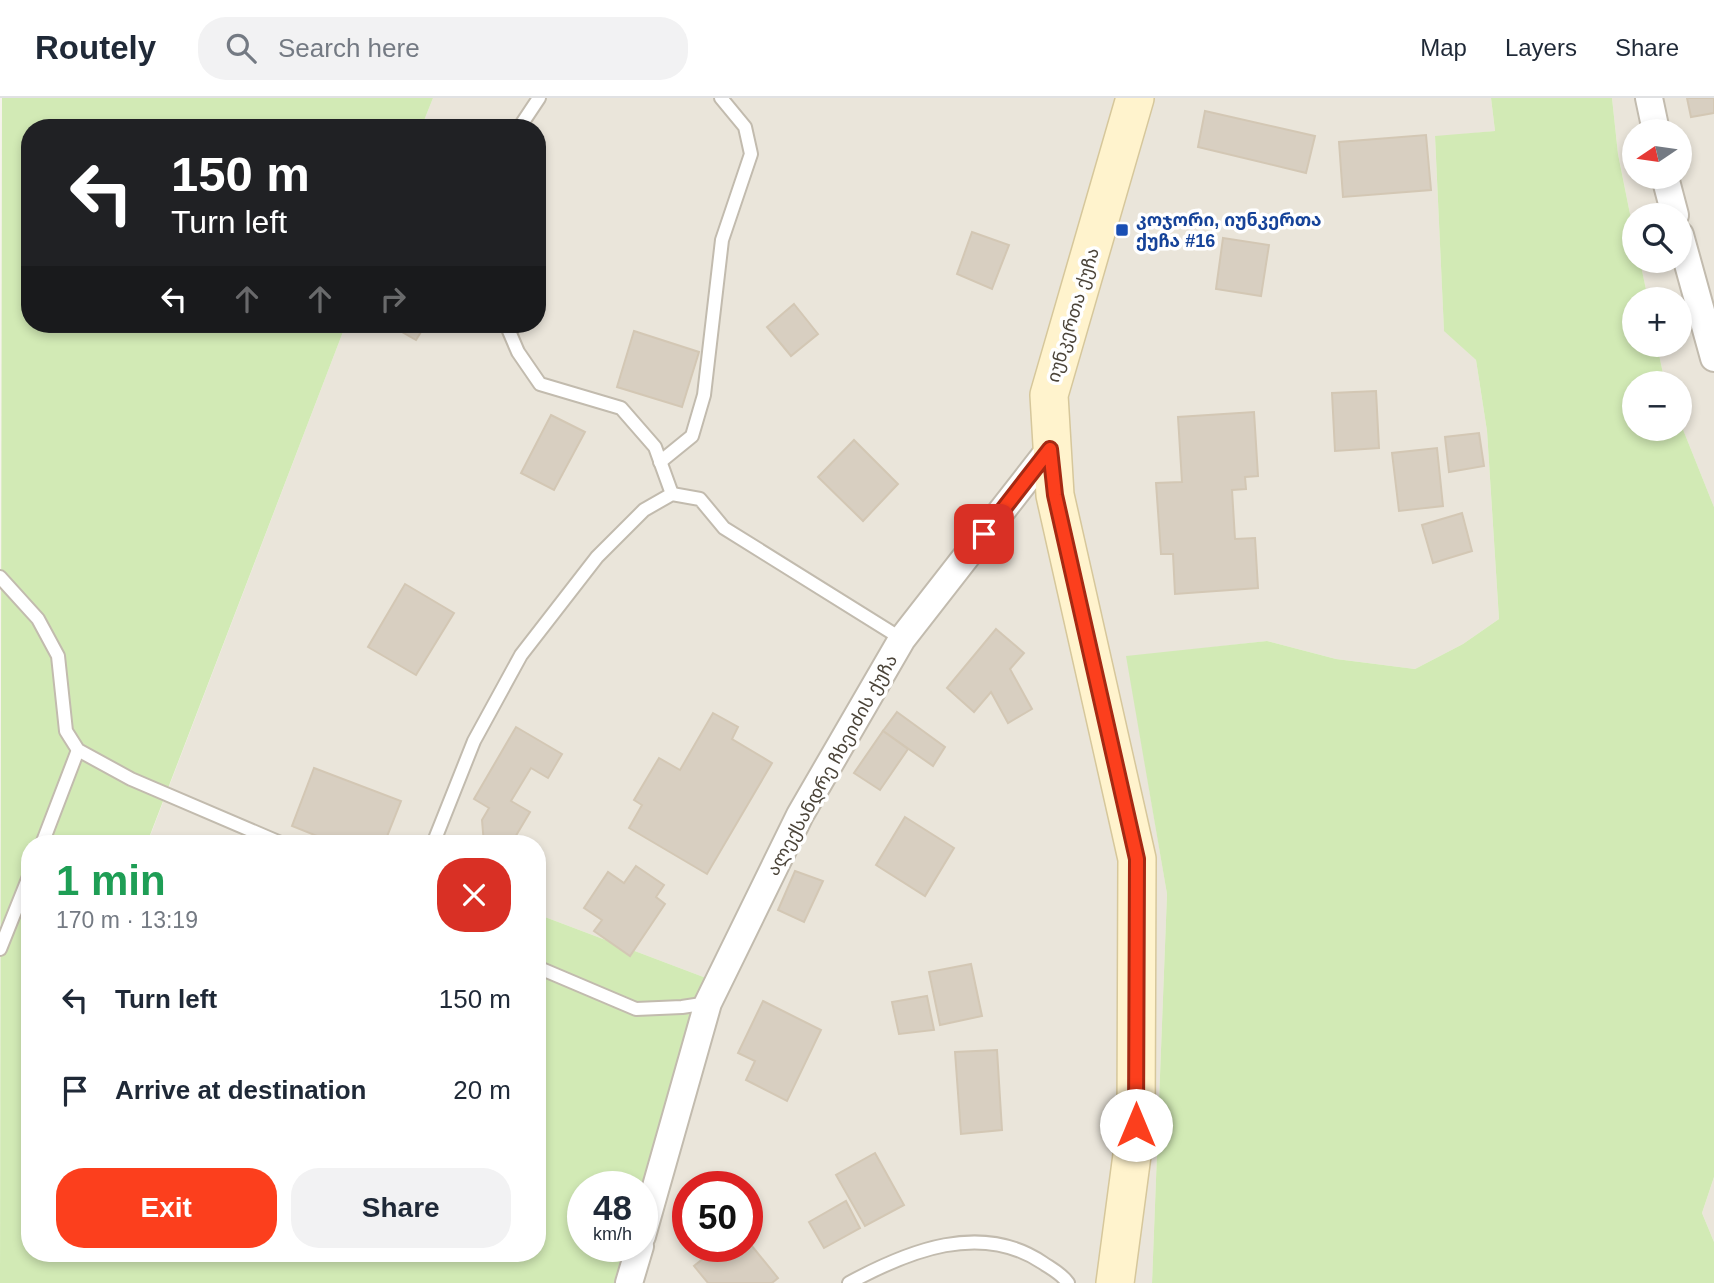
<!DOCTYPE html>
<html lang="en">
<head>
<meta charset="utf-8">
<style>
	:root { --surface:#fff; --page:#f2f2f3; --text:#1f2937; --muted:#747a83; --line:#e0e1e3; --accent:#fc3f1d }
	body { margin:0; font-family:Helvetica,"Noto Sans Georgian",sans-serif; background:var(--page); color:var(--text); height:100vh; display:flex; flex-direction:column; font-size:26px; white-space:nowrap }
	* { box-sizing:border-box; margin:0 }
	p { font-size:23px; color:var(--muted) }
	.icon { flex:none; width:38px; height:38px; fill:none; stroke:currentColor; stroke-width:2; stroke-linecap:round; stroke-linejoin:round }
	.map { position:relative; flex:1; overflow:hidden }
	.panel { position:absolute; left:21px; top:737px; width:525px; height:427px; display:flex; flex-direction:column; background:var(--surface); border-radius:28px; box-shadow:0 4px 10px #0003 }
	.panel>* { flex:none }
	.hud { position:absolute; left:21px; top:21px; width:525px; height:214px; border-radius:28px; box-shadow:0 4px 10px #0003; background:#202124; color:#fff; overflow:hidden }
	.needle { width:46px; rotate:257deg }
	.controls { position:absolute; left:1622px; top:21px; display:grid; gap:14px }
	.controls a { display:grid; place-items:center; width:70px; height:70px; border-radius:50%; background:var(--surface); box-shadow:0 4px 10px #0003; font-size:35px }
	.speed { position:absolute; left:567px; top:1073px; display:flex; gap:14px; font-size:35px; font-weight:700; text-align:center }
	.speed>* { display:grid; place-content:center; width:91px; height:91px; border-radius:50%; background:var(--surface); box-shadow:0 4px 10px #0003; line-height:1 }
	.speed small { font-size:18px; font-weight:400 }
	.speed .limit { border:10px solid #d22; background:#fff; color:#111 }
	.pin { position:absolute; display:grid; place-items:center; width:60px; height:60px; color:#fff; margin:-30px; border-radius:14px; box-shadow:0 4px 10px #0006 }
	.me { position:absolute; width:77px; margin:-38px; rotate:0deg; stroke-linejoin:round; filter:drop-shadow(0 0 5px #0008) }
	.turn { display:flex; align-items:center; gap:24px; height:147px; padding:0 35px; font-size:32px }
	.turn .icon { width:91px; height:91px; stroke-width:2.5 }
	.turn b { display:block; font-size:49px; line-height:60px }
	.lanes { display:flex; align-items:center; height:66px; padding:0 35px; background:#0003; justify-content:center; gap:35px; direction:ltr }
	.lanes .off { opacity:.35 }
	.round { display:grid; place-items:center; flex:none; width:74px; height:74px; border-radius:28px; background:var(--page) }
	.summary { display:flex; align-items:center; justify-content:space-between; height:119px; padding:0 35px }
	h1 { font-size:42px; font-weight:600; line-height:52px; color:#1e9e55 }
	.action { display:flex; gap:14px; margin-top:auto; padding:14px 35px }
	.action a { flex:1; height:80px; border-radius:28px; background:var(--accent); color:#fff; font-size:28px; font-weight:600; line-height:80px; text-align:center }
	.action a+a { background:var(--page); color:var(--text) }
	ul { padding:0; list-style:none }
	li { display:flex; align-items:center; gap:21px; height:91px; padding:0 35px }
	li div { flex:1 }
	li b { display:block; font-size:26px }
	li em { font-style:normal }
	header { display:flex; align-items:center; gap:42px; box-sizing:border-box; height:98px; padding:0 35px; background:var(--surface); border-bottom:2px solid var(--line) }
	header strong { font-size:33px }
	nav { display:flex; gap:38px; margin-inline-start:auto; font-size:24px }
	.search { width:490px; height:63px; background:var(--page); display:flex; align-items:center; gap:18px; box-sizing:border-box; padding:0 24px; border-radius:28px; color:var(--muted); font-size:26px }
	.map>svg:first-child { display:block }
</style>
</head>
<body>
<header>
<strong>Routely</strong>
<div class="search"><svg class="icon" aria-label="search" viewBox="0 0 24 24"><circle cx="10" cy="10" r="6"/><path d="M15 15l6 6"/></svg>Search here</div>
<nav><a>Map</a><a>Layers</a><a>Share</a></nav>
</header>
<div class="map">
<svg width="1714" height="1185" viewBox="0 0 1714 1185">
	<rect width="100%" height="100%" fill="#f6f3ec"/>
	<g fill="#eae5da" fill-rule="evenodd">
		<path d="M433 0H1491L1495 33 1435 39 1444 232 1476 262 1487 333 1499 521 1463 546 1415 571 1336 561 1267 543 1127 559 1167 796 1152 1185H625L714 883 537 816V746H147L346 226H537V30H421ZM688 1088H747V1148H688Z"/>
		<path d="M1612 0H1714V409L1680 324V285H1665L1657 247H1680V201H1648L1640 163H1680V117H1634V136L1618 56ZM1634 33H1680V79H1634Z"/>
		<path d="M1714 1079V1144L1702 1115Z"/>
	</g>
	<g fill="#d2eab5">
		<path d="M2 0H433L421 30H30V226H346L147 745 30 746V1155H537V816L714 883 642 1128V1088H583V1148H636L625 1185H0Z"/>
		<path d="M1491 0H1612L1618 56 1634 136V163H1640L1648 201H1634V247H1657L1665 285H1634V331H1680V324L1714 409V1079L1702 1115 1714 1144V1185H1152L1167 796 1126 558 1267 543 1336 561 1415 571 1463 546 1499 521 1487 333 1476 262 1444 233 1435 38 1495 33Z"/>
	</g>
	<g fill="#d8cfc1" stroke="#d3c7b4" stroke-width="2">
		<path d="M1687 0H1714V15L1691 19Z"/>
		<path d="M1205 13 1315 38 1306 75 1198 49Z"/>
		<path d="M1426 37 1431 92 1343 99 1339 44Z"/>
		<path d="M972 134 1009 147 992 191 957 176Z"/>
		<path d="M1223 140 1269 147 1261 198 1216 191Z"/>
		<path d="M794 206 818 236 791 258 767 229Z"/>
		<path d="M388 226H426L416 242Z"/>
		<path d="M634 233 699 254 682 309 617 289Z"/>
		<path d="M1376 293 1379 350 1335 353 1332 295Z"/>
		<path d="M1254 314 1258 378 1245 379 1246 391 1232 392 1235 441 1255 440 1258 490 1175 496 1173 456H1161L1156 385 1182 384 1178 319Z"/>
		<path d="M551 317 585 334 554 392 521 375Z"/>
		<path d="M1479 335 1484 368 1449 374 1445 339Z"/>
		<path d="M854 342 898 386 863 423 818 379Z"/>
		<path d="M1437 350 1443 408 1399 413 1392 355Z"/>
		<path d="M1462 415 1472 453 1433 465 1422 427Z"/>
		<path d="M405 486 454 515 416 577 368 549Z"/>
		<path d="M996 531 1024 555 1010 571 1032 611 1008 625 991 594 974 614 947 590Z"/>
		<path d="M897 614 945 649 933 668 883 633Z"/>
		<path d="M713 615 738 629 732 641 772 665 707 776 629 730 642 707 634 702 659 660 680 672Z"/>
		<path d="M516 629 562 656 548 680 531 670 511 703 530 714 511 746H484L482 722 489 710 474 701Z"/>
		<path d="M883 633 908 651 880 692 854 675Z"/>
		<path d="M314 670 401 703 384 746H337L292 728Z"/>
		<path d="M905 719 954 750 925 798 876 767Z"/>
		<path d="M636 768 664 787 656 799 665 806 630 858 594 833 602 822 584 810 608 774 624 785Z"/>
		<path d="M795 773 823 783 804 824 778 812Z"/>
		<path d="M971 866 982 918 940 927 929 874Z"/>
		<path d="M927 898 934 932 899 936 892 904Z"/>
		<path d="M763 903 821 932 787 1003 746 982 755 963 738 955Z"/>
		<path d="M997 952 1002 1032 961 1036 955 954Z"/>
		<path d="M875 1055 904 1107 865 1128 836 1077Z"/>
		<path d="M846 1103 860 1130 824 1150 809 1124Z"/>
		<path d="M747 1142 778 1180 772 1185H708L694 1168 719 1148H747Z"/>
	</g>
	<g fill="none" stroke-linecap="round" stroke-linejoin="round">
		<defs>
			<g id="lane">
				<path d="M519 30 539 0"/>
				<path d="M506 226 518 254 540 286 621 310 655 349 672 396"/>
				<path d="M660 364 692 338 704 297 722 142 751 56 745 29 721 0"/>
				<path d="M0 479 38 521 58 558 66 633 78 652 131 681 283 746"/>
				<path d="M42 746 78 652"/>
				<path d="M433 746 474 643 521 557 597 459 644 412 672 396 700 401 724 430 902 541"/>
				<path d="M0 851 30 776"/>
				<path d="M537 869 636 911 682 909 708 905"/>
				<path d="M849 1185C908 1153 981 1123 1043 1165 1052 1171 1062 1176 1068 1185"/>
			</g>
			<g id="street">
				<path d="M1649 0 1656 33"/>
				<path d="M1665 79 1675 117"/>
				<path d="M1680 137 1714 260"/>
				<path d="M642 1138 708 905 800 717 902 541 1050 351"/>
				<path d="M629 1185 640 1148"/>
			</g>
			<path id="secondary" d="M1115 1185 1136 1027 1137 761 1055 397 1049 297 1135 0"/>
		</defs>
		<use href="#lane" stroke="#c2bbae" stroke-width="16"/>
		<use href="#street" stroke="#c2bbae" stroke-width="30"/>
		<use href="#secondary" stroke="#d6c79b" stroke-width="40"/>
		<use href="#lane" stroke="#fff" stroke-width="12"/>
		<use href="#street" stroke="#fff" stroke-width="26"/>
		<use href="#secondary" stroke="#fff3cd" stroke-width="37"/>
	</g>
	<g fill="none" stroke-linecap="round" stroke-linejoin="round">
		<defs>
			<path id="route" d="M984 436 1050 351 1055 397 1137 761 1136 1027"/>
		</defs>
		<use href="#route" stroke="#a42913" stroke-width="18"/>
		<use href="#route" stroke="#fc3f1d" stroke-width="12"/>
	</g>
	<rect fill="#1a4fb4" stroke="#fff" stroke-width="2.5" x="1115" y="125" width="14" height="14" rx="3.5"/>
	<g text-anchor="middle" stroke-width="7" stroke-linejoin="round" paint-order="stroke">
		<g font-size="18" font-weight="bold" fill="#164399" stroke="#fff" text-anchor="start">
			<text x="1136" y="128">კოჯორი, იუნკერთა<tspan x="1136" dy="21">ქუჩა #16</tspan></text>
		</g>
		<g font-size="18" fill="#4b4439" stroke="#fff">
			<text transform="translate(1073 217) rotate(-73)" y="6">იუნკერთა ქუჩა</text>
			<text transform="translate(832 667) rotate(-61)" y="6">ალექსანდრე ჩხეიძის ქუჩა</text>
		</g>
	</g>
</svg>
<div class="controls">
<a><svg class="needle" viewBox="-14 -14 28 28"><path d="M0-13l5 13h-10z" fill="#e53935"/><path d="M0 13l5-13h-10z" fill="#747a83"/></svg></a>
<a><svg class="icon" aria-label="search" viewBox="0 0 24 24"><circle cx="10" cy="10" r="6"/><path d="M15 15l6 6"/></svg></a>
<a>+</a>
<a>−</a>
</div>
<div class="speed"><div>48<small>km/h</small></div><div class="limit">50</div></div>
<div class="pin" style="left:984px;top:436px;background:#d93025"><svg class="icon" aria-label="arrive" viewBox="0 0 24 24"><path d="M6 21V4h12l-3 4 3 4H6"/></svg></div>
<svg class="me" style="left:1136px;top:1027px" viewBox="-20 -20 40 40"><circle r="19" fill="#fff"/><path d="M0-13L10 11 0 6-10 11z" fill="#fc3f1d"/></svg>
<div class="hud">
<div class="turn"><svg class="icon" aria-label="left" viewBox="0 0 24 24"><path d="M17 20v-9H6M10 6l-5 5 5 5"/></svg><div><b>150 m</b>Turn left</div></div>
<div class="lanes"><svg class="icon" aria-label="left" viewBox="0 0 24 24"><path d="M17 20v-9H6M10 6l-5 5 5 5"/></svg><svg class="icon off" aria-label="ahead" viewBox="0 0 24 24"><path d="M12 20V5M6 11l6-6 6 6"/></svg><svg class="icon off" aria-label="ahead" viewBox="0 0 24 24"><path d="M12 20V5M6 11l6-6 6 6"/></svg><svg class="icon off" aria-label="right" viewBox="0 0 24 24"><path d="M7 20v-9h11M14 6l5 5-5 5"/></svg></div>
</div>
<section class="panel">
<div class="summary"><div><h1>1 min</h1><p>170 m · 13:19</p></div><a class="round" style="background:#d93025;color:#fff"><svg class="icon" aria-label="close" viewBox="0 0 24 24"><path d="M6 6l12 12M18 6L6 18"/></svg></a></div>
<ul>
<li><svg class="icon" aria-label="left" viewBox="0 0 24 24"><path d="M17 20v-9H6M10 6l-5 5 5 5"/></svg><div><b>Turn left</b></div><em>150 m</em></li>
<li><svg class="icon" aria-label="arrive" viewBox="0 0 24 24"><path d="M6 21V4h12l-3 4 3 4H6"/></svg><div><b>Arrive at destination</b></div><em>20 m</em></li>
</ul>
<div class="action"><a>Exit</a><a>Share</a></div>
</section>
</div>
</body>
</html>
